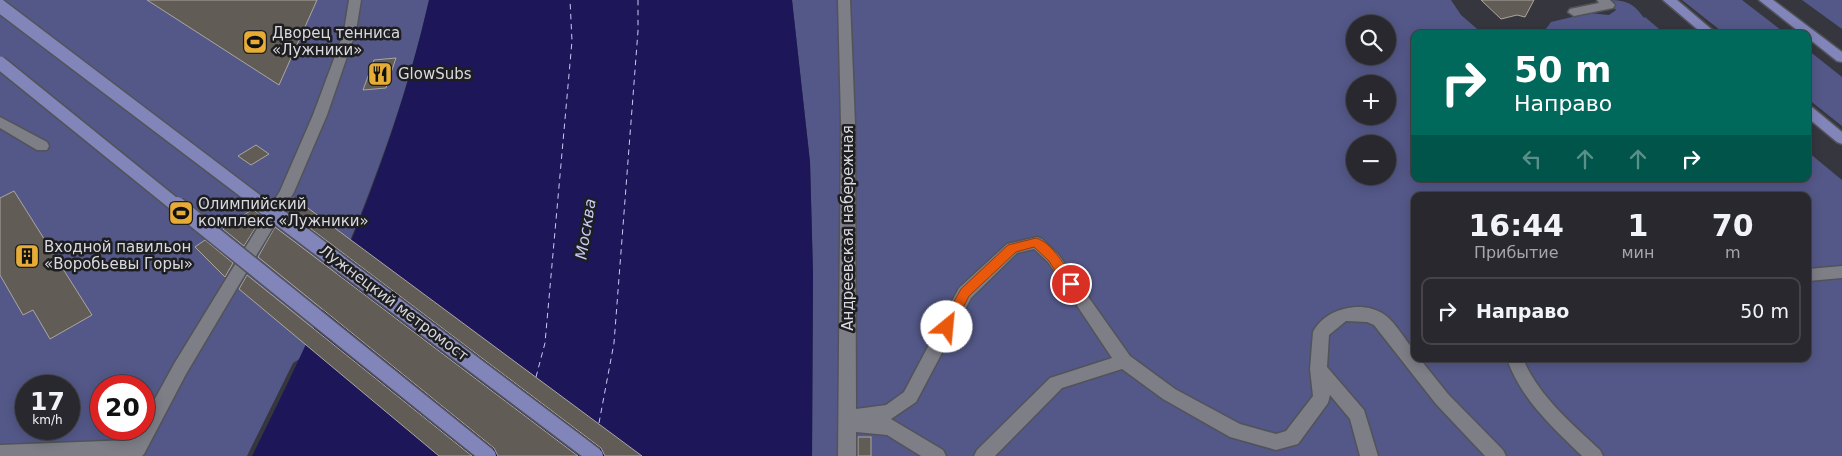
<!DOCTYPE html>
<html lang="ru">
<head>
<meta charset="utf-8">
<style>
	:root { --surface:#28282e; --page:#303036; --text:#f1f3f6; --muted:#a5a6aa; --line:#44444a }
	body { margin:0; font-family:"DejaVu Sans",sans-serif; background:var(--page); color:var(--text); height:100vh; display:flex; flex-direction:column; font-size:19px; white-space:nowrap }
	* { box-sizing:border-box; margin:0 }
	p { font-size:16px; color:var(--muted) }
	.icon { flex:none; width:28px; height:28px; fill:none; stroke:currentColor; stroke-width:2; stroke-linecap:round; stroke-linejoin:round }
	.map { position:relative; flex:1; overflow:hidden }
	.panel { position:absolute; left:1411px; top:192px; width:400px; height:170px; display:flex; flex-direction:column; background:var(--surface); border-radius:10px; box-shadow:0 2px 12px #0003,0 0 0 1px var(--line) }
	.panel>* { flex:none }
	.hud { position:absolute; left:1411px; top:30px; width:400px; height:152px; border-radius:10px; box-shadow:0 2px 12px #0003,0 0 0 1px var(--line); background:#00695c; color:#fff; overflow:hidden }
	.tools { position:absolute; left:1346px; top:15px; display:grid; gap:10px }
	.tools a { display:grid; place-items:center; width:50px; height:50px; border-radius:50%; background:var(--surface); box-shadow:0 2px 12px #0003,0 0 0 1px var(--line); font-size:25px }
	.speed { position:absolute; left:15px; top:375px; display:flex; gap:10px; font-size:25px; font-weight:700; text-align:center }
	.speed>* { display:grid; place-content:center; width:65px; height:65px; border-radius:50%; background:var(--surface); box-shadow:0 2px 12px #0003,0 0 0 1px var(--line); line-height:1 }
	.speed small { font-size:12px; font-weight:400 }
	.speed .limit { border:8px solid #d22; background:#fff; color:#111 }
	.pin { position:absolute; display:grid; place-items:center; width:42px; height:42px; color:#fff; margin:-21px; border:2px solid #fff; border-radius:50%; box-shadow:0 1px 5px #0007 }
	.me { position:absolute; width:55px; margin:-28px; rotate:28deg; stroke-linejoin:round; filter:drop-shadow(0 0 4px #0008) }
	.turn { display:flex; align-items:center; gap:18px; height:105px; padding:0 20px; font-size:22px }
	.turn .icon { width:65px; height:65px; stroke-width:2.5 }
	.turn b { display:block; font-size:35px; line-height:42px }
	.lanes { display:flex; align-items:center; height:48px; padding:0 20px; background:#0003; justify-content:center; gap:25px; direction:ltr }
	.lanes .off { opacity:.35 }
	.eta { display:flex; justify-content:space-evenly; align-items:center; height:85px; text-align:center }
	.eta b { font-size:30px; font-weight:600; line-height:35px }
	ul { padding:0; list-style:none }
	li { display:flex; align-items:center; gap:15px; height:68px; margin:0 10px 8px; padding:0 10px; border:2px solid var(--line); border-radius:10px }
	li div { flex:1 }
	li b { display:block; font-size:19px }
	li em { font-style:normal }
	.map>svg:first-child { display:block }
</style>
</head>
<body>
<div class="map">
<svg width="1842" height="456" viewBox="0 0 1842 456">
	<rect width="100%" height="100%" fill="#35363e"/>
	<g fill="#545888" fill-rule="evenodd">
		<path d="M0 0H429C401 124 351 241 301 358L293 363 247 456H0ZM26 386H69V429H26ZM101 386H144V429H101Z"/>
		<path d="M792 0H1451L1461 15 1483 34H1415V179H1808V152L1842 180V456H812L813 274 810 162ZM1355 24H1388V56H1355ZM1355 84H1388V116H1355ZM1355 144H1388V176H1355ZM1415 196H1808V359H1415Z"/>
		<path d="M1606 0C1625 0 1633 2 1644 18L1645 17 1665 34H1542L1551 22 1589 13 1609 15 1616 10Z"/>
		<path d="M1682 0H1742L1786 34H1725Z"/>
		<path d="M1802 0H1842V29Z"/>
		<path d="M1808 50 1842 77V126L1808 99Z"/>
	</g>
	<path fill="#1d1759" d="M429 0H792L810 162 813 274 812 456H252C325 310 393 159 429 0Z"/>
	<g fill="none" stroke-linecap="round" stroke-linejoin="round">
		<g stroke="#c5caf3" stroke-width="1" stroke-dasharray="5.5 4.5" stroke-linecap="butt">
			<path d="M536 377 545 343 572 41 570 0"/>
			<path d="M599 423 614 343 638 31V0"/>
		</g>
	</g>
	<g fill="#615d56" stroke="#aba69e">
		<path d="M147 0H317L279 85Z"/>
		<path d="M1481 0H1534L1525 17 1517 15 1501 19Z"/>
		<path d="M396 58 386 88 363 90 374 60Z"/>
		<path d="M256 145 269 154 251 165 238 156Z"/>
		<path d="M14 191 92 315 50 339 33 310 23 315 0 275V198Z"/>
		<path d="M293 197 642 456H605L601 448 286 210Z"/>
		<path d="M253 209 262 217 244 246 223 229Z"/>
		<path d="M275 227 578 456H498L494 448 258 257Z"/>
		<path d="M205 240 233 263 225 277 195 247Z"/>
		<path d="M247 275 472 456H439L239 289Z"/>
		<rect x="858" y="437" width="13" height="19"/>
	</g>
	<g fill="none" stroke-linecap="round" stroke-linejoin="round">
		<defs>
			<g id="minor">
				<path d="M349 0H361L356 31 350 48 327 115 294 192 186 374 144 454 142 456H0V445L132 440 138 429H144V419L174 364 280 191 313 115 338 48 344 31Z"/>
				<path d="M838 0H850L855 124 856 409 886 405 904 392 959 288 1007 244 1037 237 1042 239 1058 254 1130 356 1175 389 1240 424 1276 434 1286 431 1313 396 1310 369 1313 332C1325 308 1363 299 1385 315 1395 322 1407 342 1415 352V359H1420L1448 394 1503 450 1506 456H1485L1436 404 1374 325 1367 322 1346 321 1329 335 1327 367 1364 410 1378 456H1360L1350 419 1330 395 1328 403 1298 444 1276 450 1230 437 1163 399 1122 369 1062 388 995 456H974L977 450 1050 378 1112 358 1048 262 1034 249 1017 253 971 298 916 402 891 419 943 450 946 456H921L887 435 856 432V456H838L841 124Z"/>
				<path d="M1597 0H1610L1615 5 1613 8 1574 16 1568 12 1570 9 1599 3Z"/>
				<path d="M0 117 47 142 49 146 47 150H37L0 128Z"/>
				<path d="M1842 266V278L1808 281V269Z"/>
				<path d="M1507 359H1523C1539 396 1571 423 1600 450L1603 456H1582C1552 427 1521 399 1507 359Z"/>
			</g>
			<g id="major">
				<path d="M1663 0H1677L1717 34H1703Z"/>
				<path d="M1759 0H1773L1842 52V62L1837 61 1808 38V34H1802Z"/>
				<path d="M1808 106 1813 108 1842 132V144L1837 142 1808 118Z"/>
			</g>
		</defs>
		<use href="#minor" stroke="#525358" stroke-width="3"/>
		<use href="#major" stroke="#525358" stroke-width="3"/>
		<use href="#minor" fill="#7d7e86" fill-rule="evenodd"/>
		<use href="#major" fill="#8185ba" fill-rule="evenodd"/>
		<defs>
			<g id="major-bridge-far1">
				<path d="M0 6 265 207"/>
				<path d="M0 63 178 207"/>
			</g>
			<g id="major-bridge">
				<path d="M177 205 488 456"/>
				<path d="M263 205 595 456"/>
			</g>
		</defs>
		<use href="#major-bridge-far1" stroke="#525358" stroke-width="16" stroke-linecap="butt"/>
		<use href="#major-bridge" stroke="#525358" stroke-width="19" stroke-linecap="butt"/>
		<use href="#major-bridge-far1" stroke="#8185ba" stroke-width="13"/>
		<use href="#major-bridge" stroke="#8185ba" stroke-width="16"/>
	</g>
	<path fill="#ea580c" stroke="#983908" d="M1036 238C1053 243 1065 267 1075 281L1077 284 1075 288H1066L1049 261 1034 247 1016 252 969 296 951 331H942L940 327 961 289 1008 245Z"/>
	<defs>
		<symbol id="stadium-square" viewBox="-11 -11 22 22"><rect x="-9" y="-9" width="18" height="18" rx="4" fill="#e7ac36" stroke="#1e1e21"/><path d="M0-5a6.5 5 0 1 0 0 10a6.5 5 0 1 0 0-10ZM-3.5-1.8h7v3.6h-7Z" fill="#111"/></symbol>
		<symbol id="restaurant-square" viewBox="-11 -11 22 22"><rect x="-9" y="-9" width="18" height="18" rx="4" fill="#e7ac36" stroke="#1e1e21"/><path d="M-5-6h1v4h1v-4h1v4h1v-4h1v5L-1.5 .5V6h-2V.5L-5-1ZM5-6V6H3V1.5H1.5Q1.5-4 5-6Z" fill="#111"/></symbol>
		<symbol id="building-square" viewBox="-11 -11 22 22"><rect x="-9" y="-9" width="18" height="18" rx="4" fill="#e7ac36" stroke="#1e1e21"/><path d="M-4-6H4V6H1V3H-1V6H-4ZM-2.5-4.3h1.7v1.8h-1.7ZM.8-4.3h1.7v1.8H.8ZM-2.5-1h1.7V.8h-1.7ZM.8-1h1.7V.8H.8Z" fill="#111"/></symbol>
	</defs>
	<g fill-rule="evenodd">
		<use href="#stadium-square" x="241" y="28" width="28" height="28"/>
		<use href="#restaurant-square" x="366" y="60" width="28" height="28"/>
		<use href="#stadium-square" x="167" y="199" width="28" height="28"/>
		<use href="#building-square" x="13" y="242" width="28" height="28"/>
	</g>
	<g text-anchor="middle" stroke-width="5" stroke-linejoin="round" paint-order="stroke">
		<g font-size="15" fill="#d9dadf" stroke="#1e1e21" text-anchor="start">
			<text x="272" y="38">Дворец тенниса<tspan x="272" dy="17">«Лужники»</tspan></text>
			<text x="398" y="79">GlowSubs</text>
			<text x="198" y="209">Олимпийский<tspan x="198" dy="17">комплекс «Лужники»</tspan></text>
			<text x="44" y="252">Входной павильон<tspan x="44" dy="17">«Воробьевы Горы»</tspan></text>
		</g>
		<g font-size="15" fill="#d9dadf" stroke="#1e1e21">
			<text transform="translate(848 228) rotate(-90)" y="5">Андреевская набережная</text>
			<text transform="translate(394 303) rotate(37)" y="5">Лужнецкий метромост</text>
		</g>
		<g font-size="16" font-style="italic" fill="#c5caf3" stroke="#1e1e21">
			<text transform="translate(585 229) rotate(-81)" y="6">Москва</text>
		</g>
	</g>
</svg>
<div class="tools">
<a><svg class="icon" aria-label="search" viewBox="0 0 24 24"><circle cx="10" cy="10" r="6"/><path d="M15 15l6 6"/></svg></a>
<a>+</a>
<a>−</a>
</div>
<div class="speed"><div>17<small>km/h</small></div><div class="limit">20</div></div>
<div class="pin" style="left:1071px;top:284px;background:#d93025"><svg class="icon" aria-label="arrive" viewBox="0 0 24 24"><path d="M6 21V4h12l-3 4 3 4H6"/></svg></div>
<svg class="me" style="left:947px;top:327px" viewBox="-20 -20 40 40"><circle r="19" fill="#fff"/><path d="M0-13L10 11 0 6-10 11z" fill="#ea580c"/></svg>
<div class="hud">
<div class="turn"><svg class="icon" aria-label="right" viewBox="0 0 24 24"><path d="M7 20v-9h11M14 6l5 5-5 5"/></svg><div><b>50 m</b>Направо</div></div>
<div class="lanes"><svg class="icon off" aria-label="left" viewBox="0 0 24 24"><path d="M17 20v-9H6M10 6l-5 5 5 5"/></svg><svg class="icon off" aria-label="ahead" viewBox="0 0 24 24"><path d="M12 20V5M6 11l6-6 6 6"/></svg><svg class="icon off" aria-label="ahead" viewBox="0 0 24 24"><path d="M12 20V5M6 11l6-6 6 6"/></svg><svg class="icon" aria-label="right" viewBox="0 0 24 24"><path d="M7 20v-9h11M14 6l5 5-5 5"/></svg></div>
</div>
<section class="panel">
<div class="eta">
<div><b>16:44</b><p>Прибытие</p></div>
<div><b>1</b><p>мин</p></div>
<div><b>70</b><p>m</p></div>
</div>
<ul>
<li><svg class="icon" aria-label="right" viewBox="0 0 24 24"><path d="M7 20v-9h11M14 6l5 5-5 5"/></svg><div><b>Направо</b></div><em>50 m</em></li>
</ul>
</section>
</div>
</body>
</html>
